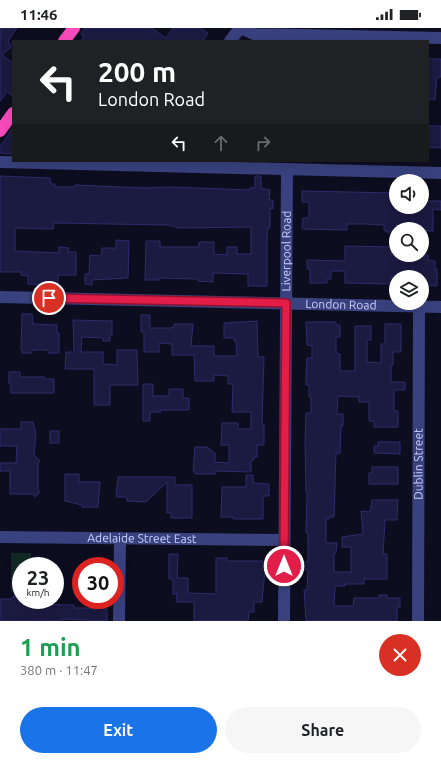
<!DOCTYPE html>
<html lang="en">
<head>
<meta charset="utf-8">
<style>
	:root { --surface:#fff; --page:#f6f6f6; --text:#202124; --muted:#757577; --accent:#1a73e8 }
	body { margin:0; font-family:Ubuntu,sans-serif; background:var(--page); color:var(--text); height:100vh; display:flex; flex-direction:column; font-size:15px; white-space:nowrap }
	* { box-sizing:border-box; margin:0 }
	p { font-size:13px; color:var(--muted) }
	.icon { flex:none; width:22px; height:22px; fill:none; stroke:currentColor; stroke-width:2; stroke-linecap:round; stroke-linejoin:round }
	.map { position:relative; height:593px; overflow:hidden }
	.panel { display:flex; flex-direction:column; background:var(--surface); flex:1 }
	.panel>* { flex:none }
	.banner { position:absolute; left:12px; top:12px; width:417px; height:122px; border-radius:0px; box-shadow:0 4px 16px #0002; background:#202124; color:#fff; overflow:hidden }
	.tools { position:absolute; left:389px; top:146px; display:grid; gap:8px }
	.tools a { display:grid; place-items:center; width:40px; height:40px; border-radius:50%; background:var(--surface); box-shadow:0 4px 16px #0002; font-size:20px }
	.speed { position:absolute; left:12px; top:529px; display:flex; gap:8px; font-size:20px; font-weight:700; text-align:center }
	.speed>* { display:grid; place-content:center; width:52px; height:52px; border-radius:50%; background:var(--surface); box-shadow:0 4px 16px #0002; line-height:1 }
	.speed small { font-size:10px; font-weight:400 }
	.speed .limit { border:6px solid #d22; background:#fff; color:#111 }
	.pin { position:absolute; display:grid; place-items:center; width:34px; height:34px; color:#fff; margin:-17px; border:2px solid #fff; border-radius:50%; box-shadow:0 1px 4px #0007 }
	.me { position:absolute; width:44px; margin:-22px; rotate:0deg; stroke-linejoin:round; filter:drop-shadow(0 0 3px #0008) }
	.turn { display:flex; align-items:center; gap:14px; height:84px; padding:0 20px; font-size:18px }
	.turn .icon { width:52px; height:52px; stroke-width:2.5 }
	.turn b { display:block; font-size:28px; line-height:34px }
	.lanes { display:flex; align-items:center; height:38px; padding:0 20px; background:#0003; justify-content:center; gap:20px; direction:ltr }
	.lanes .off { opacity:.35 }
	.round { display:grid; place-items:center; flex:none; width:42px; height:42px; border-radius:21px; background:var(--page) }
	.overview { display:flex; align-items:center; justify-content:space-between; height:68px; padding:0 20px }
	h1 { font-size:24px; font-weight:700; line-height:30px; color:#1e9e55 }
	.primary-button { display:flex; gap:8px; margin-top:auto; padding:8px 20px }
	.primary-button a { flex:1; height:46px; border-radius:24px; background:var(--accent); color:#fff; font-size:16px; font-weight:700; line-height:46px; text-align:center }
	.primary-button a+a { background:var(--page); color:var(--text) }
	.status { display:flex; justify-content:space-between; align-items:center; height:28px; padding:0 20px; background:var(--surface); direction:ltr }
	.status svg { height:11px; fill:currentColor }
	.map>svg:first-child { display:block }
</style>
</head>
<body>
<div class="status"><b>11:46</b><svg viewBox="0 0 49 12"><path d="M0 12V9h3v3zM5 12V6h3v6zM10 12V3h3v9zM15 12V0h3v12zM26 1h20v11H26zM47 4h2v5h-2z"/></svg></div>
<div class="map">
<svg width="441" height="593" viewBox="0 0 441 593">
	<rect width="100%" height="100%" fill="#0d0d20"/>
	<path fill="#102924" d="M11 525H31V538H21V564H11Z"/>
	<g fill="#1b1a40" stroke="#2e2c6c">
		<path d="M0 0H17L8 13 11 17 10 20 2 27 13 35V68L7 64 0 73Z"/>
		<path d="M85 0H152L166 10 173 0H201L208 5 203 13H81L84 8 81 6Z"/>
		<path d="M428 31H441V49H437L435 72 428 71Z"/>
		<path d="M428 98H441V120L428 119Z"/>
		<path d="M13 100V126L0 125V119Z"/>
		<path d="M0 148 50 150 51 156H55L54 159H75V157L145 160 169 159 250 162V160H255V148H261V160L270 162 269 172H273V181L270 180V200H268L267 207V258H248V246L213 245V254L198 253V251L159 250V252H145L146 213H160V219H199V214H214V226L227 227V219H237V226H251V199L179 200 168 197 54 195 53 201 15 200V223L59 225V219L69 220 68 224H76V247H58V257L28 256V248L21 247V244H0Z"/>
		<path d="M302 163 396 165V179H422V173H441V182L433 181V203H422V201H396V204H387L384 202V197L366 196H347V202L302 201 303 190H309V174H302Z"/>
		<path d="M116 212 129 213 128 250 92 252V257L85 256V246H89L90 227 101 228 102 220H116Z"/>
		<path d="M345 218 392 219 391 227H428V232L435 233V241H437V258L422 256V249H392V256L345 255V243H331V251H327V255H310V241H307V232L345 233Z"/>
		<path d="M22 286H32L33 296 57 297V305H59V325H48V322H32V325H22V322H21Z"/>
		<path d="M141 287H150V300H171L174 299V296H193L191 318H214V328H237L236 313H234V310H224V295L257 293 258 329H264L262 396H264V417H257V429H254V432H251V444L215 443V446H195V443H193L195 419H207L215 425V434L229 435V417H221L222 395H238V401H251V384H232L233 356H228V348L214 347V353H195L194 327H172V316L159 315V324H144V304H141Z"/>
		<path d="M73 292 112 293V307H110V313H103V310L82 309 81 324H103V336L117 337V322H137L138 357H110V377H94V341H65L66 324H74Z"/>
		<path d="M306 294H336V297H340V309H336V323L337 326H340V343H355V298H371V312H367V334L381 335V316H385V296H401V324H393V337H391V354H405V362H394V383H398V399H374V393H369V374H359V369L338 368 337 386H343V398H341L340 425H336L334 489H329V491H326V515H337L336 524 334 527V544H351V519H342V509L363 506 361 483 370 484 372 472H398L397 492H385L383 526H387V551H364V556H345V558H335L334 578H353L354 570H379V567H387V570H400V579H397V593H306L304 562H307L308 542 299 541V534H308V505H306L307 464H306L305 414 306 385H311V369H309V357H306V349L307 330H312V318L307 317Z"/>
		<path d="M9 344H20V349H44V351H54V365H11V356H9Z"/>
		<path d="M143 356H153V368H169V361H183V370H189V382H160L161 384H150V393H143Z"/>
		<path d="M21 394H33L35 403H36L34 427 40 433 38 435V462L40 464 35 469 33 466H10V443H0V435H16L17 418H0V401H21Z"/>
		<rect x="50" y="403" width="9" height="12"/>
		<path d="M378 414H400V426L374 425V418H378Z"/>
		<path d="M372 439H398V456H369V445H372Z"/>
		<path d="M65 446H79V454H100L98 479H82V477L65 473Z"/>
		<path d="M246 447H253V455L269 456V468H263V491H233V489H221L222 459H246Z"/>
		<path d="M118 449H175V457H192V490H171V485H167V454L146 474 127 473V469H116Z"/>
		<path d="M169 526H178L177 550H188V565L216 566V530H227V533H263L262 542 265 541 262 574H254V584H249L248 593H194V574H176L177 566H173V551H169Z"/>
		<path d="M13 568H21V572H33V576L74 577V580H107V593L62 591V593H0V571H10L13 570Z"/>
	</g>
	<g fill="none" stroke-linecap="round" stroke-linejoin="round">
		<g stroke="#39427e" stroke-width="12">
			<path d="M241 0 254 6 441 10"/>
			<path d="M230 13 240 0"/>
			<path d="M0 134 441 145"/>
			<path id="s1" d="M0 269 441 279"/>
			<path id="s2" d="M0 509 284 512"/>
			<path d="M119 593 120 510"/>
			<path id="s3" d="M284 593 287 141"/>
			<path id="s4" d="M418 593 419 278"/>
		</g>
		<g stroke="#fb4bbd" stroke-width="12">
			<path d="M64 13 74 0"/>
			<path d="M0 103 13 85"/>
		</g>
	</g>
	<g fill="none" stroke-linecap="round" stroke-linejoin="round">
		<defs>
			<path id="route" d="M49 270 286 275 284 538"/>
		</defs>
		<use href="#route" stroke="#92132f" stroke-width="10"/>
		<use href="#route" stroke="#e11d48" stroke-width="7"/>
	</g>
	<g text-anchor="middle" stroke-width="4" stroke-linejoin="round" paint-order="stroke">
		<g font-size="12" fill="#cdd0fe" stroke="#0d0d20">
			<text dy="4" stroke="none"><textPath href="#s3" startOffset="370">Liverpool Road</textPath></text>
			<text dy="4" stroke="none"><textPath href="#s1" startOffset="341">London Road</textPath></text>
			<text dy="4" stroke="none"><textPath href="#s4" startOffset="157">Dublin Street</textPath></text>
			<text dy="4" stroke="none"><textPath href="#s2" startOffset="142">Adelaide Street East</textPath></text>
		</g>
	</g>
</svg>
<div class="tools">
<a><svg class="icon" aria-label="sound" viewBox="0 0 24 24"><path d="M4 9h4l5-4v14l-5-4H4zM17 9q2 3 0 6"/></svg></a>
<a><svg class="icon" aria-label="search" viewBox="0 0 24 24"><circle cx="10" cy="10" r="6"/><path d="M15 15l6 6"/></svg></a>
<a><svg class="icon" aria-label="layers" viewBox="0 0 24 24"><path d="M12 4l9 5-9 5-9-5zM3 14l9 5 9-5"/></svg></a>
</div>
<div class="speed"><div>23<small>km/h</small></div><div class="limit">30</div></div>
<div class="pin" style="left:49px;top:270px;background:#d93025"><svg class="icon" aria-label="arrive" viewBox="0 0 24 24"><path d="M6 21V4h12l-3 4 3 4H6"/></svg></div>
<svg class="me" style="left:284px;top:538px" viewBox="-20 -20 40 40"><circle r="17" fill="#e11d48" stroke="#fff" stroke-width="3"/><path d="M0-11L8 9 0 5-8 9z" fill="#fff"/></svg>
<div class="banner">
<div class="turn"><svg class="icon" aria-label="left" viewBox="0 0 24 24"><path d="M17 20v-9H6M10 6l-5 5 5 5"/></svg><div><b>200 m</b>London Road</div></div>
<div class="lanes"><svg class="icon" aria-label="left" viewBox="0 0 24 24"><path d="M17 20v-9H6M10 6l-5 5 5 5"/></svg><svg class="icon off" aria-label="ahead" viewBox="0 0 24 24"><path d="M12 20V5M6 11l6-6 6 6"/></svg><svg class="icon off" aria-label="right" viewBox="0 0 24 24"><path d="M7 20v-9h11M14 6l5 5-5 5"/></svg></div>
</div>
</div>
<section class="panel">
<div class="overview"><div><h1>1 min</h1><p>380 m · 11:47</p></div><a class="round" style="background:#d93025;color:#fff"><svg class="icon" aria-label="close" viewBox="0 0 24 24"><path d="M6 6l12 12M18 6L6 18"/></svg></a></div>
<div class="primary-button"><a>Exit</a><a>Share</a></div>
</section>
</body>
</html>
